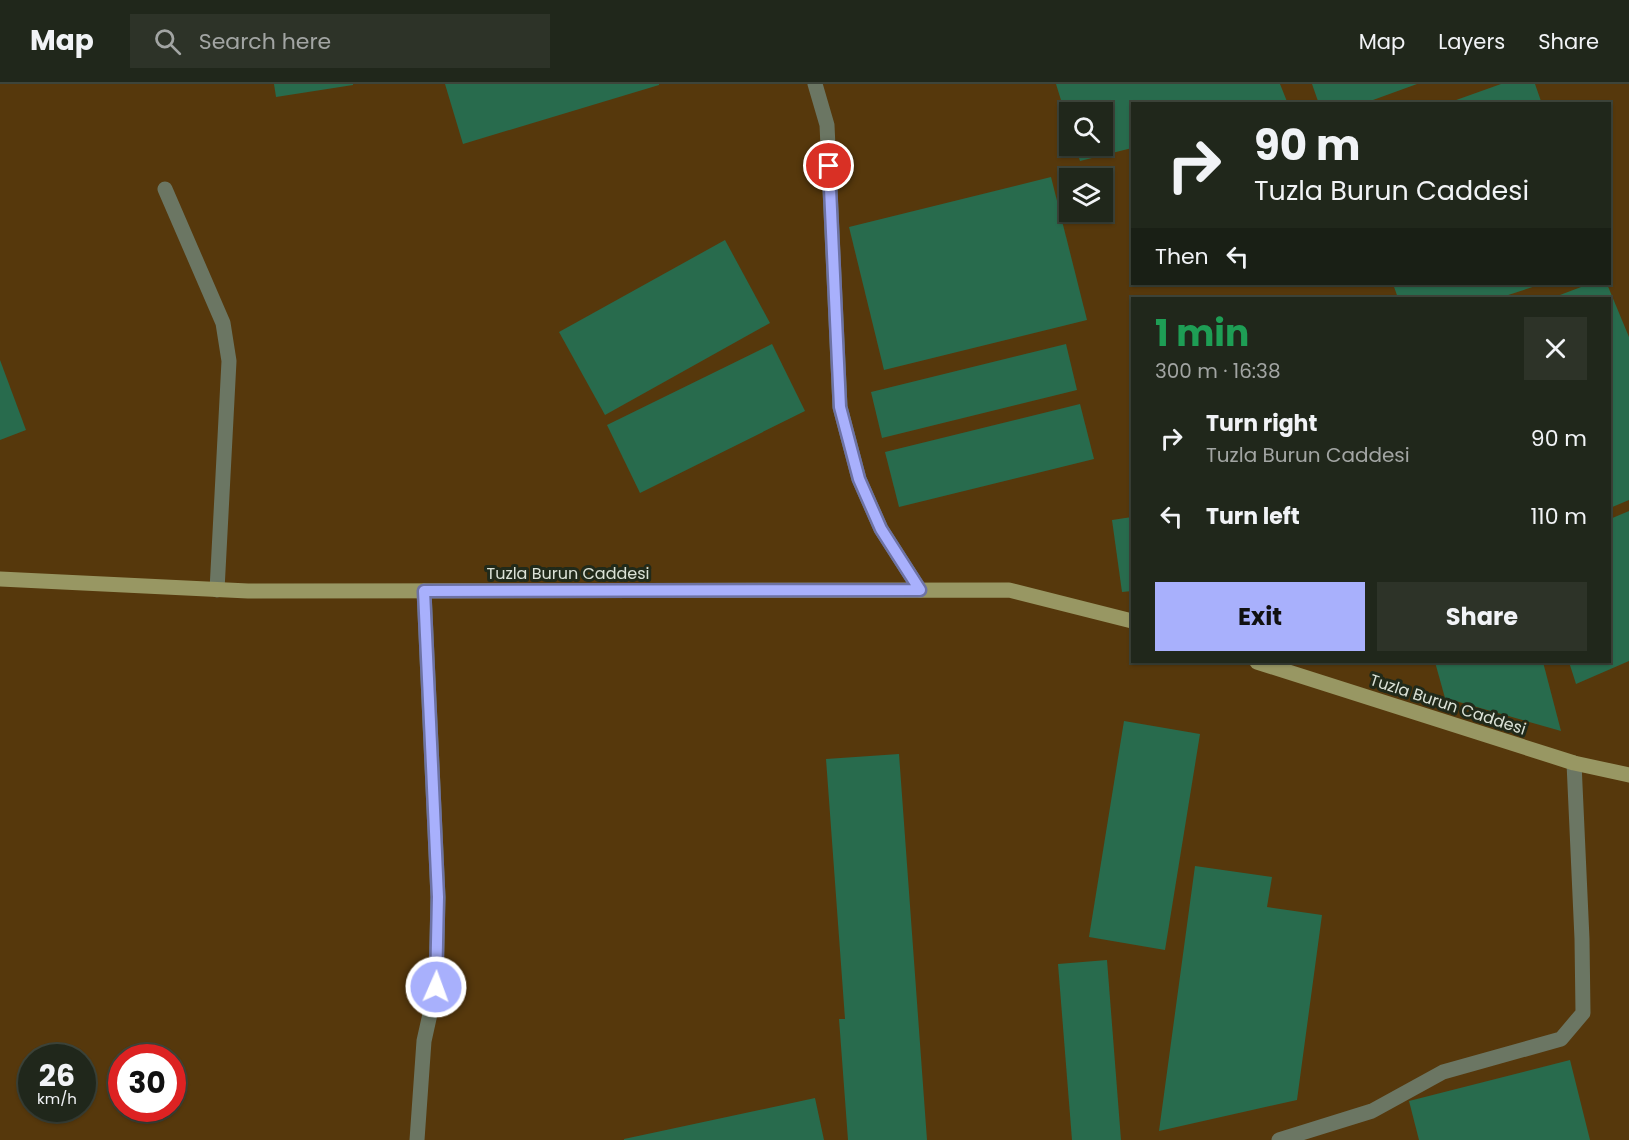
<!DOCTYPE html>
<html lang="en">
<head>
<meta charset="utf-8">
<style>
	:root { --surface:#20271b; --page:#2d3328; --text:#f1f3f6; --muted:#a2a5a3; --line:#3d443a; --accent:#a8b0fc }
	body { margin:0; font-family:Poppins,sans-serif; background:var(--page); color:var(--text); height:100vh; display:flex; flex-direction:column; font-size:22px; white-space:nowrap }
	* { box-sizing:border-box; margin:0 }
	p { font-size:20px; color:var(--muted) }
	.icon { flex:none; width:33px; height:33px; fill:none; stroke:currentColor; stroke-width:2; stroke-linecap:round; stroke-linejoin:round }
	.map { position:relative; flex:1; overflow:hidden }
	.drawer { position:absolute; left:1131px; top:213px; width:480px; height:366px; display:flex; flex-direction:column; background:var(--surface); border-radius:0px; box-shadow:0 2px 4px #0004,0 0 0 2px var(--line) }
	.drawer>* { flex:none }
	.top-card { position:absolute; left:1131px; top:18px; width:480px; height:183px; border-radius:0px; box-shadow:0 2px 4px #0004,0 0 0 2px var(--line); background:#20271b; color:var(--text); overflow:hidden }
	.controls { position:absolute; left:1059px; top:18px; display:grid; gap:12px }
	.controls a { display:grid; place-items:center; width:54px; height:54px; border-radius:0px; background:var(--surface); box-shadow:0 2px 4px #0004,0 0 0 2px var(--line); font-size:30px }
	.speed { position:absolute; left:18px; top:960px; display:flex; gap:12px; font-size:30px; font-weight:700; text-align:center }
	.speed>* { display:grid; place-content:center; width:78px; height:78px; border-radius:50%; background:var(--surface); box-shadow:0 2px 4px #0004,0 0 0 2px var(--line); line-height:1 }
	.speed small { font-size:15px; font-weight:400 }
	.speed .limit { border:9px solid #d22; background:#fff; color:#111 }
	.pin { position:absolute; display:grid; place-items:center; width:51px; height:51px; color:#fff; margin:-26px; border:3px solid #fff; border-radius:50%; box-shadow:0 2px 6px #0007 }
	.me { position:absolute; width:66px; margin:-33px; rotate:2deg; stroke-linejoin:round; filter:drop-shadow(0 0 4px #0008) }
	.turn { display:flex; align-items:center; gap:21px; height:126px; padding:0 24px; font-size:27px }
	.turn .icon { width:78px; height:78px; stroke-width:2.5 }
	.turn b { display:block; font-size:42px; line-height:51px }
	.then { display:flex; align-items:center; height:57px; padding:0 24px; background:#0003; gap:12px; font-size:22px }
	.round { display:grid; place-items:center; flex:none; width:63px; height:63px; border-radius:0px; background:var(--page) }
	.head { display:flex; align-items:center; justify-content:space-between; height:102px; padding:0 24px }
	h1 { font-size:36px; font-weight:700; line-height:45px; color:#1e9e55 }
	.cta { display:flex; gap:12px; margin-top:auto; padding:12px 24px }
	.cta a { flex:1; height:69px; border-radius:0px; background:var(--accent); color:#111; font-size:24px; font-weight:700; line-height:69px; text-align:center }
	.cta a+a { background:var(--page); color:var(--text) }
	ul { padding:0; list-style:none }
	li { display:flex; align-items:center; gap:18px; height:78px; padding:0 24px }
	li div { flex:1 }
	li b { display:block; font-size:22px }
	li em { font-style:normal }
	header { display:flex; align-items:center; gap:36px; box-sizing:border-box; height:84px; padding:0 30px; background:var(--surface); border-bottom:2px solid var(--line) }
	header strong { font-size:28px }
	nav { display:flex; gap:33px; margin-inline-start:auto; font-size:21px }
	.search { width:420px; height:54px; background:var(--page); display:flex; align-items:center; gap:15px; box-sizing:border-box; padding:0 21px; border-radius:0px; color:var(--muted); font-size:22px }
	.map>svg:first-child { display:block }
</style>
</head>
<body>
<header>
<strong>Map</strong>
<div class="search"><svg class="icon" aria-label="search" viewBox="0 0 24 24"><circle cx="10" cy="10" r="6"/><path d="M15 15l6 6"/></svg>Search here</div>
<nav><a>Map</a><a>Layers</a><a>Share</a></nav>
</header>
<div class="map">
<svg width="1629" height="1056" viewBox="0 0 1629 1056">
	<rect width="100%" height="100%" fill="#2b3424"/>
	<path fill="#56380c" fill-rule="evenodd" d="M0 0H1629V1056H0ZM1132 20H1610V200H1132ZM1070 28H1102V62H1070ZM1070 94H1102V128H1070ZM1132 214H1610V578H1132ZM32 974H82V1024H32ZM122 974H172V1024H122Z"/>
	<g fill="#286b4d">
		<path d="M274 0H353V1L276 13Z"/>
		<path d="M445 0H659V1L463 60Z"/>
		<path d="M1056 0H1280L1288 20H1132V64L1080 77 1075 62H1102V28H1070L1069 42Z"/>
		<path d="M1312 0H1417L1362 20H1319Z"/>
		<path d="M1501 0H1535L1542 20H1445Z"/>
		<path d="M1051 93 1087 236 884 286 849 143Z"/>
		<path d="M725 156 770 239 605 331 559 248Z"/>
		<path d="M1393 200H1542L1499 214H1398Z"/>
		<path d="M1589 200H1607L1629 253V416L1610 424V214H1552Z"/>
		<path d="M772 260 805 327 640 409 607 341Z"/>
		<path d="M1066 260 1077 306 882 354 871 308Z"/>
		<path d="M0 276 26 346 0 356Z"/>
		<path d="M1080 320 1094 375 899 423 885 368Z"/>
		<path d="M1629 427V577L1576 600 1569 578H1610V435Z"/>
		<path d="M1132 433V507L1122 508 1112 436Z"/>
		<path d="M1435 578H1543L1561 647 1445 614Z"/>
		<path d="M1124 637 1200 650 1165 866 1089 853Z"/>
		<path d="M899 670 927 1056H848L839 935H845L826 675Z"/>
		<path d="M1195 782 1272 793 1267 823 1322 831 1297 1016 1159 1047Z"/>
		<path d="M1107 876 1121 1056H1072L1058 880Z"/>
		<path d="M1570 976 1590 1056H1419L1409 1017Z"/>
		<path d="M815 1014 824 1056H624V1055Z"/>
	</g>
	<g fill="none" stroke-linecap="round" stroke-linejoin="round">
		<g stroke="#6b7663" stroke-width="15">
			<path d="M815 0 827 41 840 323 859 395 881 445 920 506"/>
			<path d="M165 105 223 239 229 277 217 506"/>
			<path d="M417 1056 424 957 436 903 438 813 424 507"/>
			<path d="M1279 1056 1372 1027 1443 988 1561 955 1583 929 1582 855 1574 679"/>
		</g>
		<g stroke="#989763" stroke-width="15">
			<path d="M0 495 248 507 1009 506 1132 537"/>
			<path d="M1257 578 1574 679 1629 691"/>
		</g>
	</g>
	<g fill="none" stroke-linecap="round" stroke-linejoin="round">
		<defs>
			<path id="route" d="M436 903 438 813 424 507 920 506 881 445 859 395 840 323 829 82"/>
		</defs>
		<use href="#route" stroke="#6d72a4" stroke-width="15"/>
		<use href="#route" stroke="#a8b0fc" stroke-width="10"/>
	</g>
	<g text-anchor="middle" stroke-width="6" stroke-linejoin="round" paint-order="stroke">
		<g font-size="16" fill="#dce2d7" stroke="#212a1a">
			<text x="568" y="495">Tuzla Burun Caddesi</text>
			<text transform="translate(1448 620) rotate(18)" y="6">Tuzla Burun Caddesi</text>
		</g>
	</g>
</svg>
<div class="controls">
<a><svg class="icon" aria-label="search" viewBox="0 0 24 24"><circle cx="10" cy="10" r="6"/><path d="M15 15l6 6"/></svg></a>
<a><svg class="icon" aria-label="layers" viewBox="0 0 24 24"><path d="M12 4l9 5-9 5-9-5zM3 14l9 5 9-5"/></svg></a>
</div>
<div class="speed"><div>26<small>km/h</small></div><div class="limit">30</div></div>
<div class="pin" style="left:829px;top:82px;background:#d93025"><svg class="icon" aria-label="arrive" viewBox="0 0 24 24"><path d="M6 21V4h12l-3 4 3 4H6"/></svg></div>
<svg class="me" style="left:436px;top:903px" viewBox="-20 -20 40 40"><circle r="17" fill="#a8b0fc" stroke="#fff" stroke-width="3"/><path d="M0-11L8 9 0 5-8 9z" fill="#fff"/></svg>
<div class="top-card">
<div class="turn"><svg class="icon" aria-label="right" viewBox="0 0 24 24"><path d="M7 20v-9h11M14 6l5 5-5 5"/></svg><div><b>90 m</b>Tuzla Burun Caddesi</div></div>
<div class="then">Then<svg class="icon" aria-label="left" viewBox="0 0 24 24"><path d="M17 20v-9H6M10 6l-5 5 5 5"/></svg></div>
</div>
<section class="drawer">
<div class="head"><div><h1>1 min</h1><p>300 m · 16:38</p></div><a class="round"><svg class="icon" aria-label="close" viewBox="0 0 24 24"><path d="M6 6l12 12M18 6L6 18"/></svg></a></div>
<ul>
<li><svg class="icon" aria-label="right" viewBox="0 0 24 24"><path d="M7 20v-9h11M14 6l5 5-5 5"/></svg><div><b>Turn right</b><p>Tuzla Burun Caddesi</p></div><em>90 m</em></li>
<li><svg class="icon" aria-label="left" viewBox="0 0 24 24"><path d="M17 20v-9H6M10 6l-5 5 5 5"/></svg><div><b>Turn left</b></div><em>110 m</em></li>
</ul>
<div class="cta"><a>Exit</a><a>Share</a></div>
</section>
</div>
</body>
</html>
